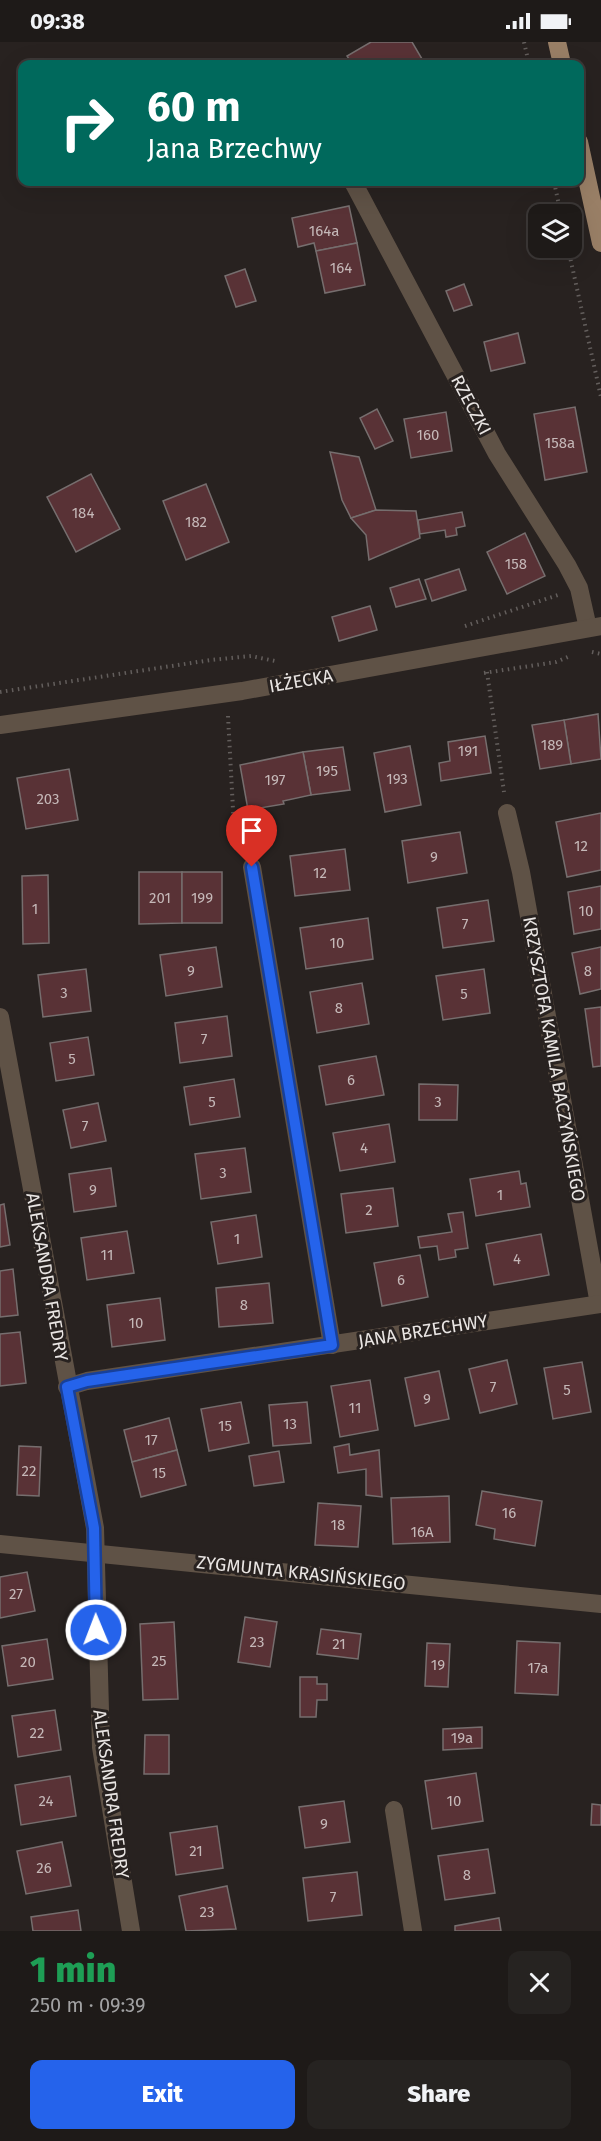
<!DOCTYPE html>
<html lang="en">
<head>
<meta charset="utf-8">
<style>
	:root { --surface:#1e1a18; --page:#262321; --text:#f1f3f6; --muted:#a1a1a2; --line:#3c3837; --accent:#2563eb }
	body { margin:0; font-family:"Fira Sans",sans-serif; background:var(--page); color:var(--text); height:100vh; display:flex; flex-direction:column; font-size:22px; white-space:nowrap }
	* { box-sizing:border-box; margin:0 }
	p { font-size:20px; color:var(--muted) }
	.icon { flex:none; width:33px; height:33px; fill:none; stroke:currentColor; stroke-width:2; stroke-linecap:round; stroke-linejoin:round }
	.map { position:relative; height:1889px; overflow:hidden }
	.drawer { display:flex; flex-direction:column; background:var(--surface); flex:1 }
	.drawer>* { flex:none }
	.guide { position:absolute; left:18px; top:18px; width:566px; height:126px; border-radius:12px; box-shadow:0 6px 24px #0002,0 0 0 2px var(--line); background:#00695c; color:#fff; overflow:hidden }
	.fabs { position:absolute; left:528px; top:162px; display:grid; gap:12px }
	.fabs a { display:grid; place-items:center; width:54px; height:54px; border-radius:12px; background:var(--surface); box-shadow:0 6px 24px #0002,0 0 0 2px var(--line); font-size:30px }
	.pin { position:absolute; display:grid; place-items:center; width:51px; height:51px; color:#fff; margin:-62px -26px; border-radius:50% 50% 50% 0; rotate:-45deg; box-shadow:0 0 6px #0007 }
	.pin .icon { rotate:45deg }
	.me { position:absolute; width:66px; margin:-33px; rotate:359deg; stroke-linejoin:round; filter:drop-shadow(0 0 4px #0008) }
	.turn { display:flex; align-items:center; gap:21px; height:126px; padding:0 30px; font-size:27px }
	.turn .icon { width:78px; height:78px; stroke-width:2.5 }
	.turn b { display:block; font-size:42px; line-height:51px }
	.round { display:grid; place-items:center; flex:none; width:63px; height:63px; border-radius:12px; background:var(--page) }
	.headline { display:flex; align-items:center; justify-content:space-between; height:102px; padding:0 30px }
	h1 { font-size:36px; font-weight:800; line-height:45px; color:#1e9e55 }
	.button { display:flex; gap:12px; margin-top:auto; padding:12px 30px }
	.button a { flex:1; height:69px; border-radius:12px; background:var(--accent); color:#fff; font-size:24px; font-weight:800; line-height:69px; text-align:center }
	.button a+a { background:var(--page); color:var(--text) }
	.status { display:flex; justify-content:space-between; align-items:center; height:42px; padding:0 30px; background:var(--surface); direction:ltr }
	.status svg { height:16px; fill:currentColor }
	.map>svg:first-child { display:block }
</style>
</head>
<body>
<div class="status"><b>09:38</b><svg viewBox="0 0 49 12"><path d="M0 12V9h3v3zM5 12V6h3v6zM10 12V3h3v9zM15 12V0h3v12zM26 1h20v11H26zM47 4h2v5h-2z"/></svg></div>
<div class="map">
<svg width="601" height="1889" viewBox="0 0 601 1889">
	<rect width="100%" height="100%" fill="#282220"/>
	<g fill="#593236" stroke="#766e6e" stroke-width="1.5">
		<path d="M371 0H412L425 22H352L347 14Z"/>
		<path d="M349 164 357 201 316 209 314 201 298 205 292 176Z"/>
		<path d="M357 201 365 243 325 251 316 209Z"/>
		<path d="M245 227 256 259 236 265 225 234Z"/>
		<path d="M464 242 472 263 454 269 446 249Z"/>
		<path d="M518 291 525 321 491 329 484 300Z"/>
		<path d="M575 365 587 430 545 438 534 372Z"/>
		<path d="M377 367 393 399 375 407 360 376Z"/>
		<path d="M446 370 452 409 411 416 404 377Z"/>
		<path d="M330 410 359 415 376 468 351 476 342 458Z"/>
		<path d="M91 432 120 487 76 510 47 455Z"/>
		<path d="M206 442 229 500 186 518 163 459Z"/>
		<path d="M376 468 416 469 420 496 369 518 366 493 351 476Z"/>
		<path d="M462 470 465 484 456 486 457 493 446 495 445 488 420 492 418 478Z"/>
		<path d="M525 491 545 534 507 552 487 510Z"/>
		<path d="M459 527 466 548 432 559 425 538Z"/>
		<path d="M419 537 426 557 396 565 390 546Z"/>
		<path d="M370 564 377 588 339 599 332 575Z"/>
		<path d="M598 672 601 717 571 722 564 678Z"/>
		<path d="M564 678 571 722 540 727 532 683Z"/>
		<path d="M485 694 491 731 441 739 439 721 450 719 448 700Z"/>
		<path d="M410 704 421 763 385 770 374 711Z"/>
		<path d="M343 705 350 748 311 753 303 710Z"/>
		<path d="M303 710 311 753 283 759 284 762 248 768 240 723Z"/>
		<path d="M69 727 78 778 26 787 17 736Z"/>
		<path d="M601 771V828L567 835 556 780Z"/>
		<path d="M460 790 467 831 408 841 402 799Z"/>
		<path d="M345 807 350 848 295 854 290 814Z"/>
		<path d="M139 830H182V881L139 882Z"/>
		<rect x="182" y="830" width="40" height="51"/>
		<path d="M48 833 49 901 23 902 22 834Z"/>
		<path d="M601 844V887L574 892 568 850Z"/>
		<path d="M488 858 494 899 443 906 437 866Z"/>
		<path d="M368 876 373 917 306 927 300 886Z"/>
		<path d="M216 905 222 945 166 954 160 913Z"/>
		<path d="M601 905V947L580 952 572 911Z"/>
		<path d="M86 927 91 969 43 975 38 933Z"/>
		<path d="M484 927 490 971 443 978 436 934Z"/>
		<path d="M362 941 369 982 317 991 310 950Z"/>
		<path d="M601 965V1024L593 1025 585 967Z"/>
		<path d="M227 974 232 1014 180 1021 175 981Z"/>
		<path d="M88 995 94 1033 56 1039 50 1001Z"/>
		<path d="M376 1014 384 1053 326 1063 319 1024Z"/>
		<path d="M234 1037 240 1075 190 1083 184 1045Z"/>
		<path d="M419 1042 458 1043 457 1078H419Z"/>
		<path d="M98 1061 106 1099 71 1106 63 1068Z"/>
		<path d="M389 1082 395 1120 340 1129 333 1091Z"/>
		<path d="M245 1106 251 1150 201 1157 195 1112Z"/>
		<path d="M111 1126 116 1164 74 1170 69 1132Z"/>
		<path d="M519 1129 521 1142 526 1141 530 1165 476 1174 470 1137Z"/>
		<path d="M393 1146 398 1184 346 1191 341 1152Z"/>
		<path d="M4 1162 10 1203 0 1205V1163Z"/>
		<path d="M463 1170 468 1206 455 1208 456 1215 439 1218 437 1204 420 1206 418 1195 452 1190 448 1172Z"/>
		<path d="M256 1173 262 1215 218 1222 211 1180Z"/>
		<path d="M127 1189 134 1231 87 1238 81 1196Z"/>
		<path d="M541 1192 549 1233 494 1243 486 1202Z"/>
		<path d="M420 1213 428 1255 382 1264 374 1221Z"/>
		<path d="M13 1227 18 1273 0 1275V1229Z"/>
		<path d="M269 1241 273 1281 219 1285 216 1246Z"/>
		<path d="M160 1256 165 1298 112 1305 107 1263Z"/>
		<path d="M20 1290 26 1341 0 1344V1292Z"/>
		<path d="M507 1318 517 1362 480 1371 469 1327Z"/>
		<path d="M582 1320 591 1370 553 1377 544 1326Z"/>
		<path d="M439 1329 449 1377 415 1384 405 1336Z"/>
		<path d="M370 1338 378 1388 340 1395 331 1344Z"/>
		<path d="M241 1360 249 1401 209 1409 201 1367Z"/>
		<path d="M307 1360 311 1401 273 1404 269 1363Z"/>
		<path d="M169 1376 177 1408 132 1420 124 1388Z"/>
		<path d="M349 1402 350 1413 379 1408 382 1455 366 1453V1427L338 1431 334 1405Z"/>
		<path d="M19 1404 41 1405 39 1454 17 1453Z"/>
		<path d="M177 1408 186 1443 141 1455 132 1420Z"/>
		<path d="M279 1409 284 1440 254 1444 249 1414Z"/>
		<path d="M482 1449 542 1459 535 1504 494 1497 495 1487 476 1483Z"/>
		<path d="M449 1454 450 1500 393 1502 391 1456Z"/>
		<path d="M318 1461 361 1464 358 1505 315 1503Z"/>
		<path d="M27 1530 35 1569 0 1576V1535Z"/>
		<path d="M245 1575 277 1580 270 1625 238 1620Z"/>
		<path d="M174 1580 178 1657 143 1658 140 1582Z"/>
		<path d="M321 1587 361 1592 358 1617 317 1612Z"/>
		<path d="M47 1597 53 1637 8 1644 2 1604Z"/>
		<path d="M517 1599 560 1601 558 1653 515 1651Z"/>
		<path d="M427 1601 450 1602 448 1645 425 1644Z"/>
		<path d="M300 1635H317V1642H327V1658H317L316 1675H300Z"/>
		<path d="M55 1668 61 1708 18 1715 12 1674Z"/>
		<path d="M482 1685V1706L443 1708V1687Z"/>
		<path d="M145 1693H169V1732H144Z"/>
		<path d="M476 1731 483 1779 432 1787 425 1739Z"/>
		<path d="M70 1734 76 1774 21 1783 15 1743Z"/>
		<path d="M344 1759 350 1800 305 1806 299 1765Z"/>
		<path d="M592 1762 601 1763V1783H591Z"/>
		<path d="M217 1784 223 1826 176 1833 170 1791Z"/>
		<path d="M62 1800 71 1844 26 1852 17 1809Z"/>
		<path d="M488 1807 495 1851 445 1858 438 1814Z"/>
		<path d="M357 1830 362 1873 308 1879 303 1836Z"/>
		<path d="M227 1844 236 1887 186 1889 179 1854Z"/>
		<path d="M78 1868 81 1889H33L31 1875Z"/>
		<path d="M499 1876 501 1889H455V1884Z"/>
	</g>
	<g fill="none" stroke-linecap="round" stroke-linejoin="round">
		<g stroke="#635e5c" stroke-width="4" stroke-dasharray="1.5 4.5" stroke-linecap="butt">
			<path d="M524 0 529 22"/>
			<path d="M554 140 561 172"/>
			<path d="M568 206 601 355"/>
			<path d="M465 584 558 553"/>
			<path d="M592 610 601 612"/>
			<path d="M487 630 504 750"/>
			<path d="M484 631 556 620 570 614"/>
			<path d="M0 650 211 618 251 614 275 619"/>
			<path d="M228 674 235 805 239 809"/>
		</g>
		<g stroke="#5f5246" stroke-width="18">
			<path d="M353 140 497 412 567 523 579 546 588 586"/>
			<path d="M0 683 242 649 601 584"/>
			<path d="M507 771 521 830 599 1262"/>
			<path d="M252 825 332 1303"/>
			<path d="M0 975 95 1486 101 1705 131 1889"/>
			<path d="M67 1345 87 1339 601 1262"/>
			<path d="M0 1502 601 1562"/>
			<path d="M394 1768 413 1889"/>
		</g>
		<g stroke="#997f66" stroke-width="18">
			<path d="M557 0 562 22"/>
			<path d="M579 100 601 201"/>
		</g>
	</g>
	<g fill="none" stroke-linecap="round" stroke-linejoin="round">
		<defs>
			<path id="route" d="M96 1588 94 1486 67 1345 87 1339 332 1303 252 825"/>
		</defs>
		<use href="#route" stroke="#184099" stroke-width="15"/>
		<use href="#route" stroke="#2563eb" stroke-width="10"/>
	</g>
	<g text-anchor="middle" stroke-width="6" stroke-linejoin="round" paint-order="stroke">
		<g font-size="15" fill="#c5b8b8">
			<text x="324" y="194">164a</text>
			<text x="341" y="231">164</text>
			<text x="428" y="398">160</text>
			<text x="560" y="406">158a</text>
			<text x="83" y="476">184</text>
			<text x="196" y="485">182</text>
			<text x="516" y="527">158</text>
			<text x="552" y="708">189</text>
			<text x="468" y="714">191</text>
			<text x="327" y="734">195</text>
			<text x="397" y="742">193</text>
			<text x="275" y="743">197</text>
			<text x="48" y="762">203</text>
			<text x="581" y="809">12</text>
			<text x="434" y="820">9</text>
			<text x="320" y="836">12</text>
			<text x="160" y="861">201</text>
			<text x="202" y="861">199</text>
			<text x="35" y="872">1</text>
			<text x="586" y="874">10</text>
			<text x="465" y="887">7</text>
			<text x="337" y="906">10</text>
			<text x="191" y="934">9</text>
			<text x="588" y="934">8</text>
			<text x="64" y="956">3</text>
			<text x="464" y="957">5</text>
			<text x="339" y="971">8</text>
			<text x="204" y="1002">7</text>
			<text x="72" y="1022">5</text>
			<text x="351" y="1043">6</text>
			<text x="212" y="1065">5</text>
			<text x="438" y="1065">3</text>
			<text x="85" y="1089">7</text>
			<text x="364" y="1111">4</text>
			<text x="223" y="1136">3</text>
			<text x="93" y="1153">9</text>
			<text x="500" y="1158">1</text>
			<text x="369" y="1173">2</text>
			<text x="237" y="1202">1</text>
			<text x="107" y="1218">11</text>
			<text x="517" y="1222">4</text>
			<text x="401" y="1243">6</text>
			<text x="244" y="1268">8</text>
			<text x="136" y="1286">10</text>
			<text x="493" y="1350">7</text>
			<text x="567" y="1353">5</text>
			<text x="427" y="1362">9</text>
			<text x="355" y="1371">11</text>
			<text x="290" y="1387">13</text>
			<text x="225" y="1389">15</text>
			<text x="151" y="1403">17</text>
			<text x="29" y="1434">22</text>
			<text x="159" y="1436">15</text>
			<text x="509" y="1476">16</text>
			<text x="338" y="1488">18</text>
			<text x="422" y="1495">16A</text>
			<text x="16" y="1557">27</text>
			<text x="257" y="1605">23</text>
			<text x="339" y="1607">21</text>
			<text x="159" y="1624">25</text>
			<text x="28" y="1625">20</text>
			<text x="438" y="1628">19</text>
			<text x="538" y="1631">17a</text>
			<text x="37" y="1696">22</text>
			<text x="462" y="1701">19a</text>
			<text x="46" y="1764">24</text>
			<text x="454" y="1764">10</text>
			<text x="324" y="1787">9</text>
			<text x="196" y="1814">21</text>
			<text x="44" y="1831">26</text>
			<text x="467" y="1838">8</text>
			<text x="333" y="1860">7</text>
			<text x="207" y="1875">23</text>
		</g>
		<g font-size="18" fill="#e9e5e3" stroke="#282220">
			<text transform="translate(471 363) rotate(62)" y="6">RZECZKI</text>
			<text transform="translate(301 639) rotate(-10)" y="6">IŁŻECKA</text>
			<text transform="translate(554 1017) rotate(80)" y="6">KRZYSZTOFA KAMILA BACZYŃSKIEGO</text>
			<text transform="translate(47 1235) rotate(80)" y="6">ALEKSANDRA FREDRY</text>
			<text transform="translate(423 1289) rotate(-9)" y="6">JANA BRZECHWY</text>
			<text transform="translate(301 1531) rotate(6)" y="6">ZYGMUNTA KRASIŃSKIEGO</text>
			<text transform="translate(111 1752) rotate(82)" y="6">ALEKSANDRA FREDRY</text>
		</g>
	</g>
</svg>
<div class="fabs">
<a><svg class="icon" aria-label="layers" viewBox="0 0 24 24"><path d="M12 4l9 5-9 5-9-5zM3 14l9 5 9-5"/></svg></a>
</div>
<div class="pin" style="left:252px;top:825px;background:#d93025"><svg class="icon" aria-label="arrive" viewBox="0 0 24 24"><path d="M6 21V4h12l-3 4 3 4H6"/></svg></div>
<svg class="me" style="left:96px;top:1588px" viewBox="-20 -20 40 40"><circle r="17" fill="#2563eb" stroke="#fff" stroke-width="3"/><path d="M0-11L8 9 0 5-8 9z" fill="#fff"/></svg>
<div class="guide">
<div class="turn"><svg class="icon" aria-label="right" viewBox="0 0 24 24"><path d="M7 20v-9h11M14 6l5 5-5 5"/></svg><div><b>60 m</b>Jana Brzechwy</div></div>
</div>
</div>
<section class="drawer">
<div class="headline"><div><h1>1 min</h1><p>250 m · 09:39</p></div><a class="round"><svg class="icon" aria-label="close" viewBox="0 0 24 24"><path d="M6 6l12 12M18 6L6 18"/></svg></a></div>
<div class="button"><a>Exit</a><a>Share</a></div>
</section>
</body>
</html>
